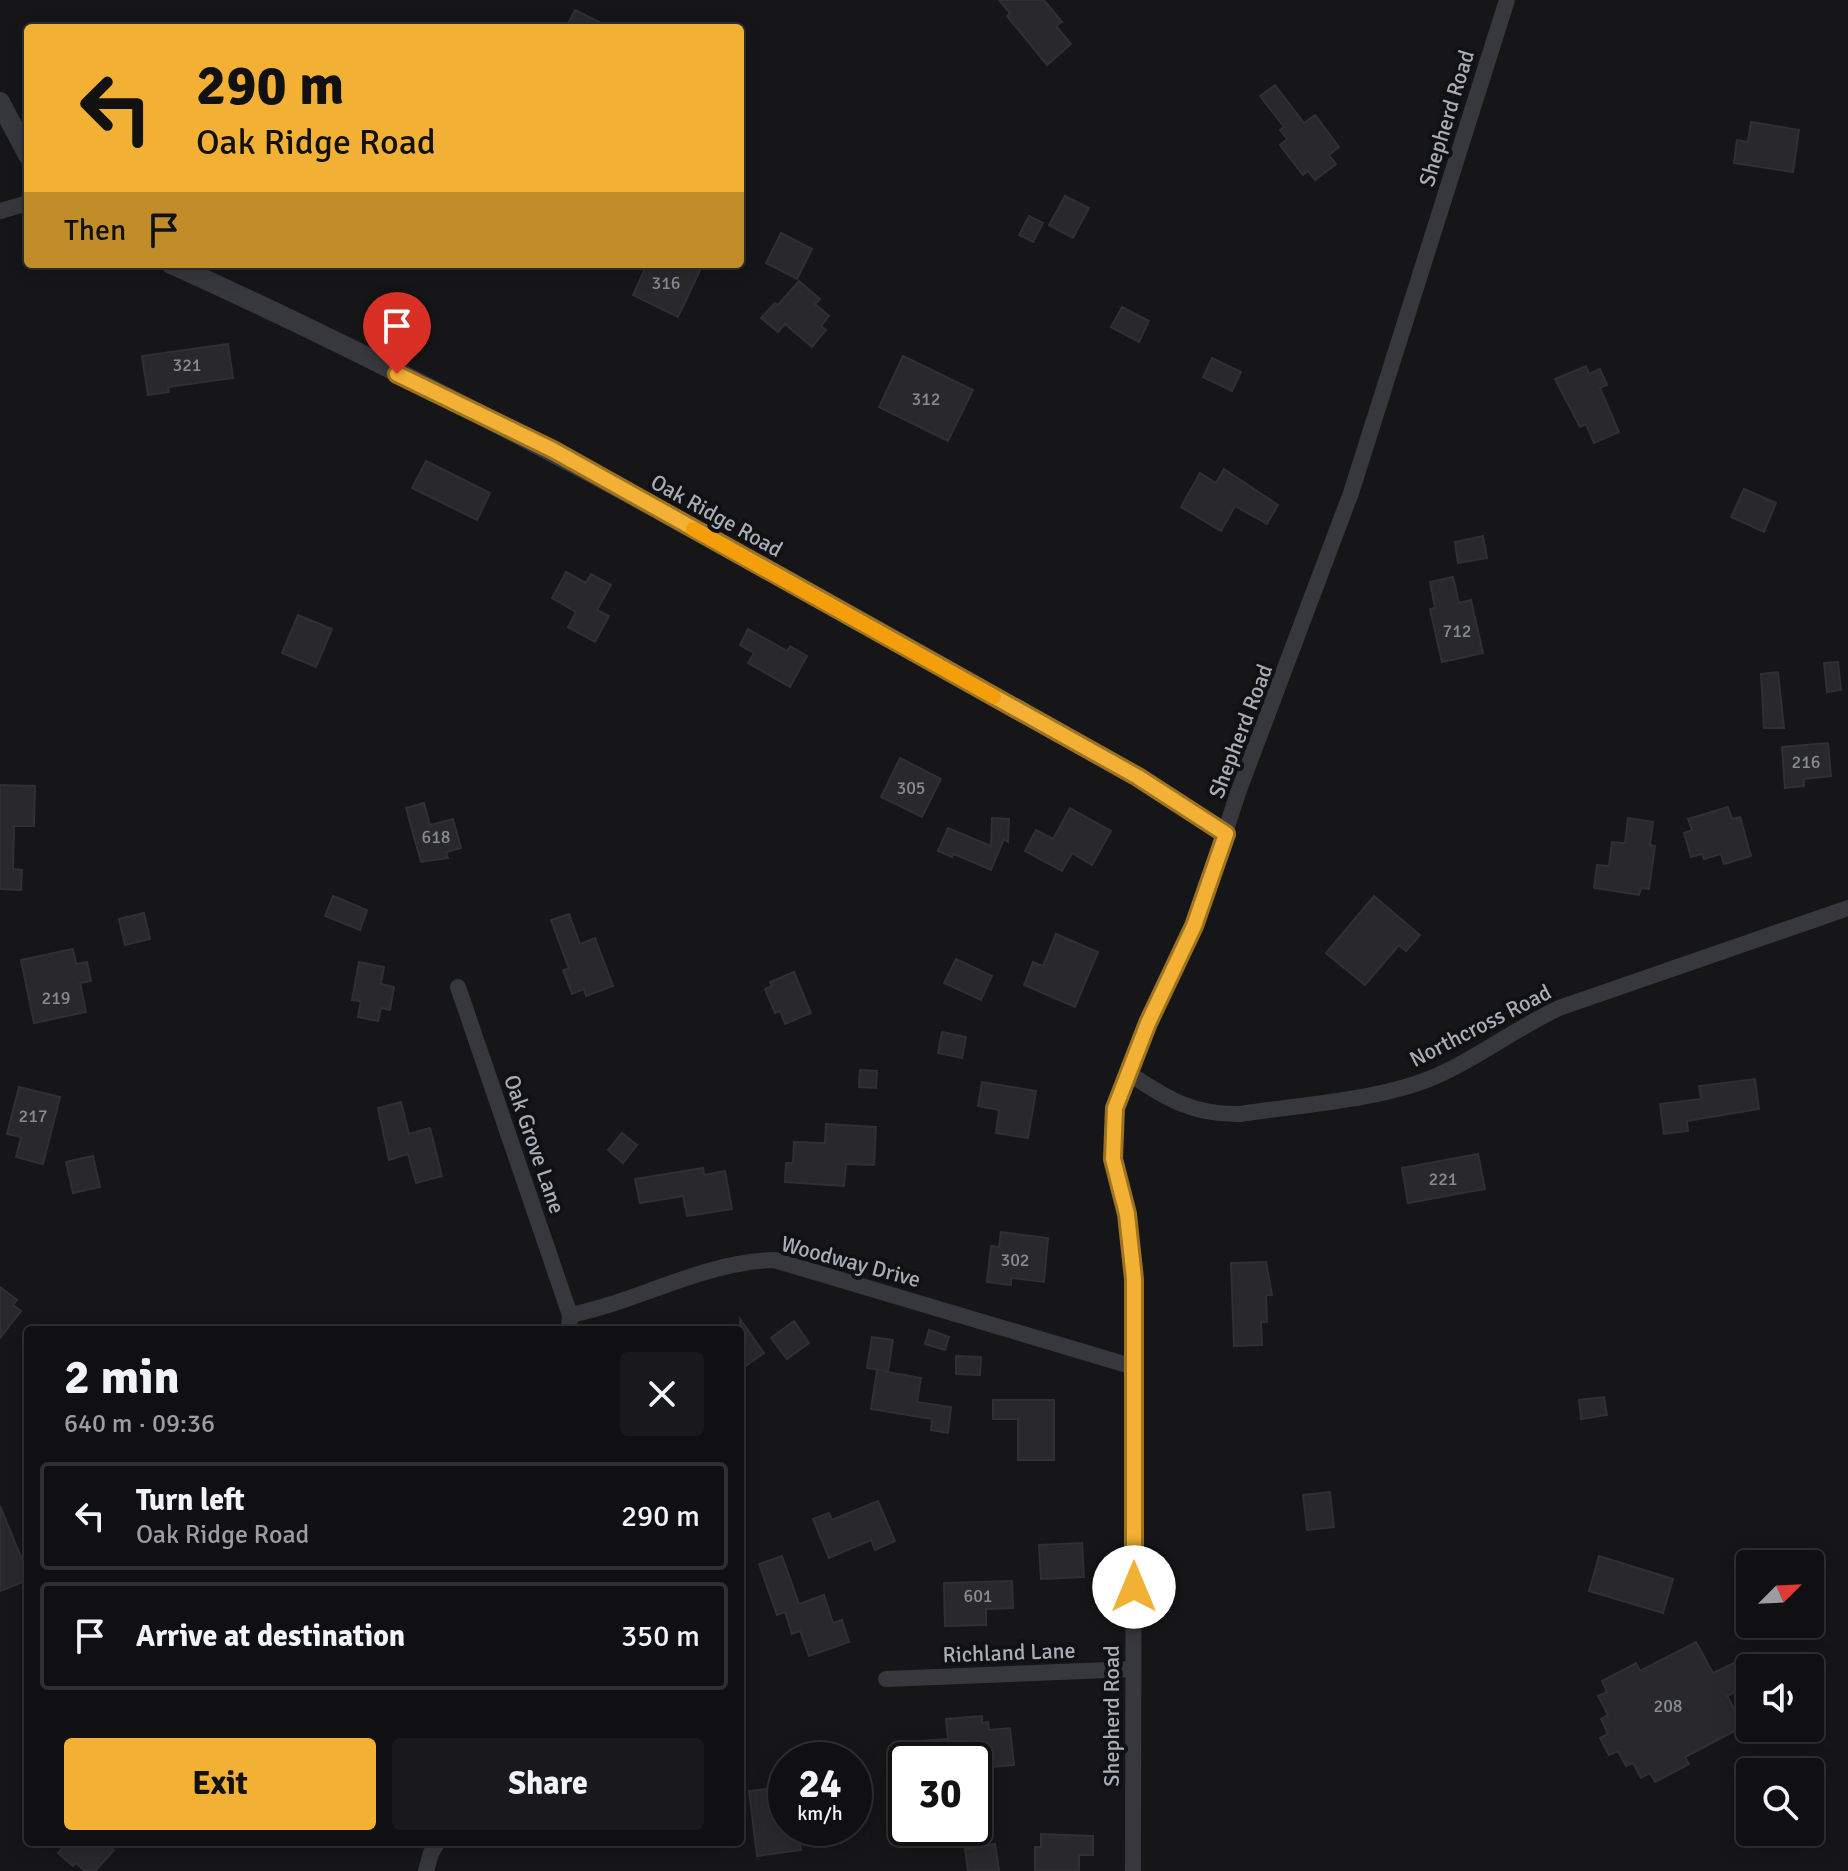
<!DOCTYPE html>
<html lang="en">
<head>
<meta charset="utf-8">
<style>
	:root { --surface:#101012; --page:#19191b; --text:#f1f3f6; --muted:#9c9d9f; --line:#303032; --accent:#f2b134 }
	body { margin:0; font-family:Signika,sans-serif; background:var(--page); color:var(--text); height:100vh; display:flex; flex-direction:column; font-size:30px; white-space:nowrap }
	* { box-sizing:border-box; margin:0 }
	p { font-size:26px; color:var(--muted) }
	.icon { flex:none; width:44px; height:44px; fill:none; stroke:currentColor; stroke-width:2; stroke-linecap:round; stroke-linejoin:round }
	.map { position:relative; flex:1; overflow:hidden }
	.side { position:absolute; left:24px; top:1326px; width:720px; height:520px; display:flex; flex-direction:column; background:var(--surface); border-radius:8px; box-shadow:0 4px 20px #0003,0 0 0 2px var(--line) }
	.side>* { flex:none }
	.hud { position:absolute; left:24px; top:24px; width:720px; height:244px; border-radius:8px; box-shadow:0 4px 20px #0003,0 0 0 2px var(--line); background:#f2b134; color:#111; overflow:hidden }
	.needle { width:52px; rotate:66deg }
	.controls { position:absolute; left:1736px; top:1550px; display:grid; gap:16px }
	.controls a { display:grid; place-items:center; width:88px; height:88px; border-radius:8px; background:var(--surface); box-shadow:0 4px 20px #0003,0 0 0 2px var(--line); font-size:40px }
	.speed { position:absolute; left:768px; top:1742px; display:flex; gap:16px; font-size:40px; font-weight:700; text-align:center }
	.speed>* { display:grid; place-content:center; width:104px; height:104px; border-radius:50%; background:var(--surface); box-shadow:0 4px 20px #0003,0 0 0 2px var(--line); line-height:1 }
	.speed small { font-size:20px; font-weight:400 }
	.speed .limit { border:4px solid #111; border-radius:12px; background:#fff; color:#111 }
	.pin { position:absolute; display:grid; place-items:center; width:68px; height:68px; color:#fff; margin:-82px -34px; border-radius:50% 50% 50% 0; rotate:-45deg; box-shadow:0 0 8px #0007 }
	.pin .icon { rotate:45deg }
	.me { position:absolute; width:88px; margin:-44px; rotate:0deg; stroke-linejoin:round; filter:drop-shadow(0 0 6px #0008) }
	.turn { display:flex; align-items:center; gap:28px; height:168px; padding:0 40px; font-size:36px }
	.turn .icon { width:104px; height:104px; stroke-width:2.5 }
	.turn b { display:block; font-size:56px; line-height:68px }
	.then { display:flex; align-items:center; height:76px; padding:0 40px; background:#0003; gap:16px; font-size:30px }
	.round { display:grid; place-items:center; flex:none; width:84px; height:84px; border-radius:8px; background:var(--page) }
	.head { display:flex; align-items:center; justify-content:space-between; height:136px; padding:0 40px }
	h1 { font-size:48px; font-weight:700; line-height:60px }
	.cta { display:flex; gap:16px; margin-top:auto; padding:16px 40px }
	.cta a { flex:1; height:92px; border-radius:8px; background:var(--accent); color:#111; font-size:32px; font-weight:700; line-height:92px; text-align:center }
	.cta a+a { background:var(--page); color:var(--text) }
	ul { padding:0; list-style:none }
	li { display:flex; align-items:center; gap:24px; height:108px; margin:0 16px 12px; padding:0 24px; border:4px solid var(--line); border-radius:8px }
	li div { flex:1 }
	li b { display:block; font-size:30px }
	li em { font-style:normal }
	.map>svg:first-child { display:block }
</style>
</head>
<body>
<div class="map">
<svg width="1848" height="1871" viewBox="0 0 1848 1871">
	<rect width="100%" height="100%" fill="#161618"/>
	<g fill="#29292c" stroke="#303034" stroke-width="2">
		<path d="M999 0H1044L1062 22 1056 26 1071 44 1047 65 1007 16 1010 13Z"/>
		<path d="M575 10 611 28H566Z"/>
		<path d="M1275 85 1304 123 1315 115 1339 147 1329 155 1336 164 1315 180 1308 171 1303 175 1280 145 1287 139 1280 130 1284 127 1260 96Z"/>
		<path d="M1751 122 1799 130 1793 172 1734 163 1737 140 1748 142Z"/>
		<path d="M1065 196 1089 208 1073 238 1049 225Z"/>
		<path d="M1029 216 1043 223 1033 242 1019 235Z"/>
		<path d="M781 233 812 249 797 279 766 263Z"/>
		<path d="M647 264H703L678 317 633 295Z"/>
		<path d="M799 281 820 299 815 304 829 316 821 326 826 330 812 347 785 324 778 332 761 318 775 303 778 305Z"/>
		<path d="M1122 307 1149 321 1139 342 1111 327Z"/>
		<path d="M228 344 233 378 168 387 169 392 148 395 142 356Z"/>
		<path d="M903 356 973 390 948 441 879 407Z"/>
		<path d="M1212 358 1241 372 1232 391 1203 377Z"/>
		<path d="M1586 366 1589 374 1600 369 1607 385 1600 388 1619 432 1594 443 1586 424 1580 427 1555 379Z"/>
		<path d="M426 461 490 493 477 520 412 488Z"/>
		<path d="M1224 469 1278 505 1267 524 1235 506 1221 531 1181 507 1200 473 1216 483Z"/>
		<path d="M1744 489 1776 503 1764 532 1731 517Z"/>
		<path d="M1483 536 1487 558 1458 563 1455 542Z"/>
		<path d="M566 572 586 583 591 574 611 585 597 610 609 616 595 642 568 627 576 612 552 598Z"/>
		<path d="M1453 577 1459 603 1471 600 1483 653 1442 662 1430 609 1435 608 1430 582Z"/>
		<path d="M298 615 332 629 316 667 282 653Z"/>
		<path d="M748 629 787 651 790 646 807 656 790 687 748 663 754 653 740 645Z"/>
		<path d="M1838 662 1841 690 1827 692 1824 663Z"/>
		<path d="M1778 672 1784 728H1764L1761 674Z"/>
		<path d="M1828 743 1831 776 1804 779V786L1785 788 1782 747Z"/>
		<path d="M900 758 941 779 922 817 881 797Z"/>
		<path d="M0 785 35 786 34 826H14L13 869 22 870 21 890 0 889Z"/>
		<path d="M424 803 430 825 453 819 461 848 446 852 448 858 421 862 406 808Z"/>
		<path d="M1728 807 1732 819 1740 817 1751 856 1724 864 1721 854 1704 859 1702 854 1691 857 1684 833 1692 830 1688 819Z"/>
		<path d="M1070 808 1111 831 1092 865 1072 853 1062 871 1025 851 1036 830 1053 839Z"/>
		<path d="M992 818 1009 819 1008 842 1004 839 991 870 954 854 952 857 938 851 948 828 991 846Z"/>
		<path d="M1628 818 1653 822 1650 845 1655 846 1649 889 1641 888 1639 895 1594 888 1597 865 1609 866 1612 842 1625 843Z"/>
		<path d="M333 896 367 910 360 930 325 916Z"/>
		<path d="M1374 896 1420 935 1406 951 1399 945 1365 985 1326 953Z"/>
		<path d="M144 913 150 939 125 945 119 919Z"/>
		<path d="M569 914 580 944 595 938 613 986 586 996 584 989 572 994 563 970 569 969 551 920Z"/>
		<path d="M1056 934 1098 952 1075 1007 1024 985 1033 962 1043 966Z"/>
		<path d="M73 949 76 964 87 962 91 981 80 983 86 1012 34 1023 21 960Z"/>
		<path d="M956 959 992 976 981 1000 944 983Z"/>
		<path d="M359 962 384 967 381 984 394 987 390 1010 381 1008 378 1021 358 1017 361 1001 352 1000Z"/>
		<path d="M794 972 811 1013 785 1024 780 1011 775 1013 765 989 772 986 770 982Z"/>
		<path d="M942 1032 966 1037 962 1058 938 1053Z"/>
		<path d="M860 1070 877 1071 876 1088 859 1087Z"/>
		<path d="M1755 1079 1759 1109 1687 1121 1688 1131 1664 1134 1660 1104 1701 1099 1699 1086Z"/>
		<path d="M982 1082 1036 1091 1028 1138 996 1133 999 1110 978 1106Z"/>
		<path d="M19 1087 60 1097 43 1164 16 1157 21 1137 7 1134Z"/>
		<path d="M401 1102 409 1134 430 1128 442 1176 416 1183 408 1154 389 1160 378 1108Z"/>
		<path d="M826 1124 876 1127 874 1165 846 1164 844 1186 785 1182 786 1163H793L794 1142 825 1143Z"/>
		<path d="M622 1133 637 1145 623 1163 608 1150Z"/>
		<path d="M1478 1154 1485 1189 1408 1203 1402 1168Z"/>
		<path d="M93 1156 100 1187 73 1193 66 1162Z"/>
		<path d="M703 1168 704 1175 725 1171 732 1209 687 1216 683 1196 640 1203 635 1179Z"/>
		<path d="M1001 1232 1048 1238 1044 1282 1011 1278V1285L987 1282 991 1246 999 1247Z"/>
		<path d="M1266 1262 1272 1295H1266L1267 1322H1261L1262 1345 1234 1346 1231 1263Z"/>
		<path d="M0 1287 17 1300 13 1305 21 1311 0 1338Z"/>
		<path d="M740 1319 764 1353 740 1370Z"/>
		<path d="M794 1321 809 1343 787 1359 771 1338Z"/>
		<path d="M929 1330 949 1337 945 1350 925 1344Z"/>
		<path d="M872 1337 893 1340 888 1371 867 1368Z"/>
		<path d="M956 1356 981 1357 980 1375 956 1374Z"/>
		<path d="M877 1370 921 1378 917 1402 951 1407 948 1433 931 1430 932 1419 871 1409Z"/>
		<path d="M1604 1397 1607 1415 1581 1419 1579 1400Z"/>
		<path d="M993 1400H1054V1460H1018V1419H993Z"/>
		<path d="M1330 1492 1334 1527 1307 1530 1303 1495Z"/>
		<path d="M878 1501 895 1541 875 1550 871 1540 829 1558 813 1519 829 1513 832 1520Z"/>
		<path d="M0 1506 28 1574V1580L0 1591Z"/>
		<path d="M1082 1543 1084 1577 1041 1579 1039 1545Z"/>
		<path d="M782 1556 799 1604 824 1595 833 1623 842 1620 849 1642 809 1656 800 1631 792 1634 785 1612 777 1615 759 1564Z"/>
		<path d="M1599 1556 1673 1579 1663 1613 1589 1591Z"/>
		<path d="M1012 1581 1013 1608 986 1609V1625L945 1626 944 1583Z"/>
		<path d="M1696 1642 1713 1673 1734 1663 1746 1686 1727 1696 1744 1726 1685 1757 1689 1764 1655 1782 1650 1773 1641 1778 1633 1763 1626 1766 1618 1751 1609 1755 1600 1738 1608 1734 1601 1719 1608 1715 1598 1696 1607 1692 1602 1681 1636 1663 1640 1671Z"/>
		<path d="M982 1716V1723L988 1722 989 1730 1010 1728 1014 1765 990 1767 991 1775 974 1776V1760H894L893 1743 948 1739 946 1719Z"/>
		<path d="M786 1787V1828H798L801 1850 757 1856 749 1791Z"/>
		<path d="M1041 1834 1093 1836V1855H1079V1871H1035V1847H1041Z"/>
		<path d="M68 1842H104L114 1850 95 1871H85L76 1863 73 1866 58 1853Z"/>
		<path d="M995 1844 999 1871H968L965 1849Z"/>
	</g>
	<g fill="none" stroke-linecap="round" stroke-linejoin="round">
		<g stroke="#37383d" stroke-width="16">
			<path d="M0 211 28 203"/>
			<path d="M458 987 570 1315 569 1330"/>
			<path d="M1128 1073C1168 1099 1192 1115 1241 1114 1298 1105 1377 1100 1429 1079 1472 1062 1516 1028 1559 1008L1848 908"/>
			<path d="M570 1315C640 1301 702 1262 774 1260L1134 1367"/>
			<path d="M886 1679 1133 1669"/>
			<path d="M426 1871 431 1853 438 1842"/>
			<path d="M1133 1871 1134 1279 1127 1214 1113 1159 1115 1108 1148 1023 1194 926 1239 790 1351 493 1507 0"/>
		</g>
		<g stroke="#37383d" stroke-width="20">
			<path d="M0 102 28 155"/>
			<path d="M171 264C504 414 819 599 1138 777L1226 834"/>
		</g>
	</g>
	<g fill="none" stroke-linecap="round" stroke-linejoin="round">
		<defs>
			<path id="route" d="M397 374 553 450 1138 777 1226 834 1194 926 1148 1023 1115 1108 1113 1159 1127 1214 1134 1279V1587"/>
		</defs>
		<use href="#route" stroke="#9d7322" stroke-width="20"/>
		<use href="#route" stroke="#f2b134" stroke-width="14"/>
		<path stroke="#f59e0b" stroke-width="14" d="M693 529 994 697"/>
	</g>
	<g text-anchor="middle" stroke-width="8" stroke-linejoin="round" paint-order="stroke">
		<g font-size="18" fill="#888b94">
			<text x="666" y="289">316</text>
			<text x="187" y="371">321</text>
			<text x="926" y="405">312</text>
			<text x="1457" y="637">712</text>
			<text x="1806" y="768">216</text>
			<text x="911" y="794">305</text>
			<text x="436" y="843">618</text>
			<text x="56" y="1004">219</text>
			<text x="33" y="1122">217</text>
			<text x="1443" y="1185">221</text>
			<text x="1015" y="1266">302</text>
			<text x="978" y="1602">601</text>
			<text x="1668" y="1712">208</text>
		</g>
		<g font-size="22" fill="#a8adb8" stroke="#111113">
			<text transform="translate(1446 118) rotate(-73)" y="8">Shepherd Road</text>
			<text transform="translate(717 515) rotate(29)" y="8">Oak Ridge Road</text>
			<text transform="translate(1240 731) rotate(-69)" y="8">Shepherd Road</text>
			<text transform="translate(1480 1025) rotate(-27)" y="8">Northcross Road</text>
			<text transform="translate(535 1144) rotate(71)" y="8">Oak Grove Lane</text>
			<text transform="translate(851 1261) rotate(15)" y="8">Woodway Drive</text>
			<text transform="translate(1009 1652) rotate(-2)" y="8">Richland Lane</text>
			<text transform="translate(1111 1716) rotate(-90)" y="8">Shepherd Road</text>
		</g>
	</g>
</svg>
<div class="controls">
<a><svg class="needle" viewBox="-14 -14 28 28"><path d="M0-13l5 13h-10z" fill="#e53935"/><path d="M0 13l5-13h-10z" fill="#9c9d9f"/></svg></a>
<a><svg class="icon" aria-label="sound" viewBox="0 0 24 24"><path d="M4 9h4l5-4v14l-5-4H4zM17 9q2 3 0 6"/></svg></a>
<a><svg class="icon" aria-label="search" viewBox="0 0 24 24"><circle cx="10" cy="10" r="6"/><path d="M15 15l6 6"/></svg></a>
</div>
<div class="speed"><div>24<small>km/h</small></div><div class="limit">30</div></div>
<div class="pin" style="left:397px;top:374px;background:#d93025"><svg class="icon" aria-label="arrive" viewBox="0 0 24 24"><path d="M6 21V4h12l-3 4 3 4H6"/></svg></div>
<svg class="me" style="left:1134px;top:1587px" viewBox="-20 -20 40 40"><circle r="19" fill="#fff"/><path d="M0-13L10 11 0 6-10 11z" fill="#f2b134"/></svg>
<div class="hud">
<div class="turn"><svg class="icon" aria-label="left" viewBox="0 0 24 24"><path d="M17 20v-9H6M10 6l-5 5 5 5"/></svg><div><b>290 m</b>Oak Ridge Road</div></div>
<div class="then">Then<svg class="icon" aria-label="arrive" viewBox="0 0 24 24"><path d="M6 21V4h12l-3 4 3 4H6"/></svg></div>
</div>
<section class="side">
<div class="head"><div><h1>2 min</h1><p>640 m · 09:36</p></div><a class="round"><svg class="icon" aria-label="close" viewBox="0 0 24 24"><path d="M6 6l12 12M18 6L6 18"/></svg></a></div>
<ul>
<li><svg class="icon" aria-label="left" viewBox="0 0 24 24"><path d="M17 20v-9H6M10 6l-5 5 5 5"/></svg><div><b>Turn left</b><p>Oak Ridge Road</p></div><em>290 m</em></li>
<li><svg class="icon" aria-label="arrive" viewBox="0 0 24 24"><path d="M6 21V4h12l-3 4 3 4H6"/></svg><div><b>Arrive at destination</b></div><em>350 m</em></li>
</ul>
<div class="cta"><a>Exit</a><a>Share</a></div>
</section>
</div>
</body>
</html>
